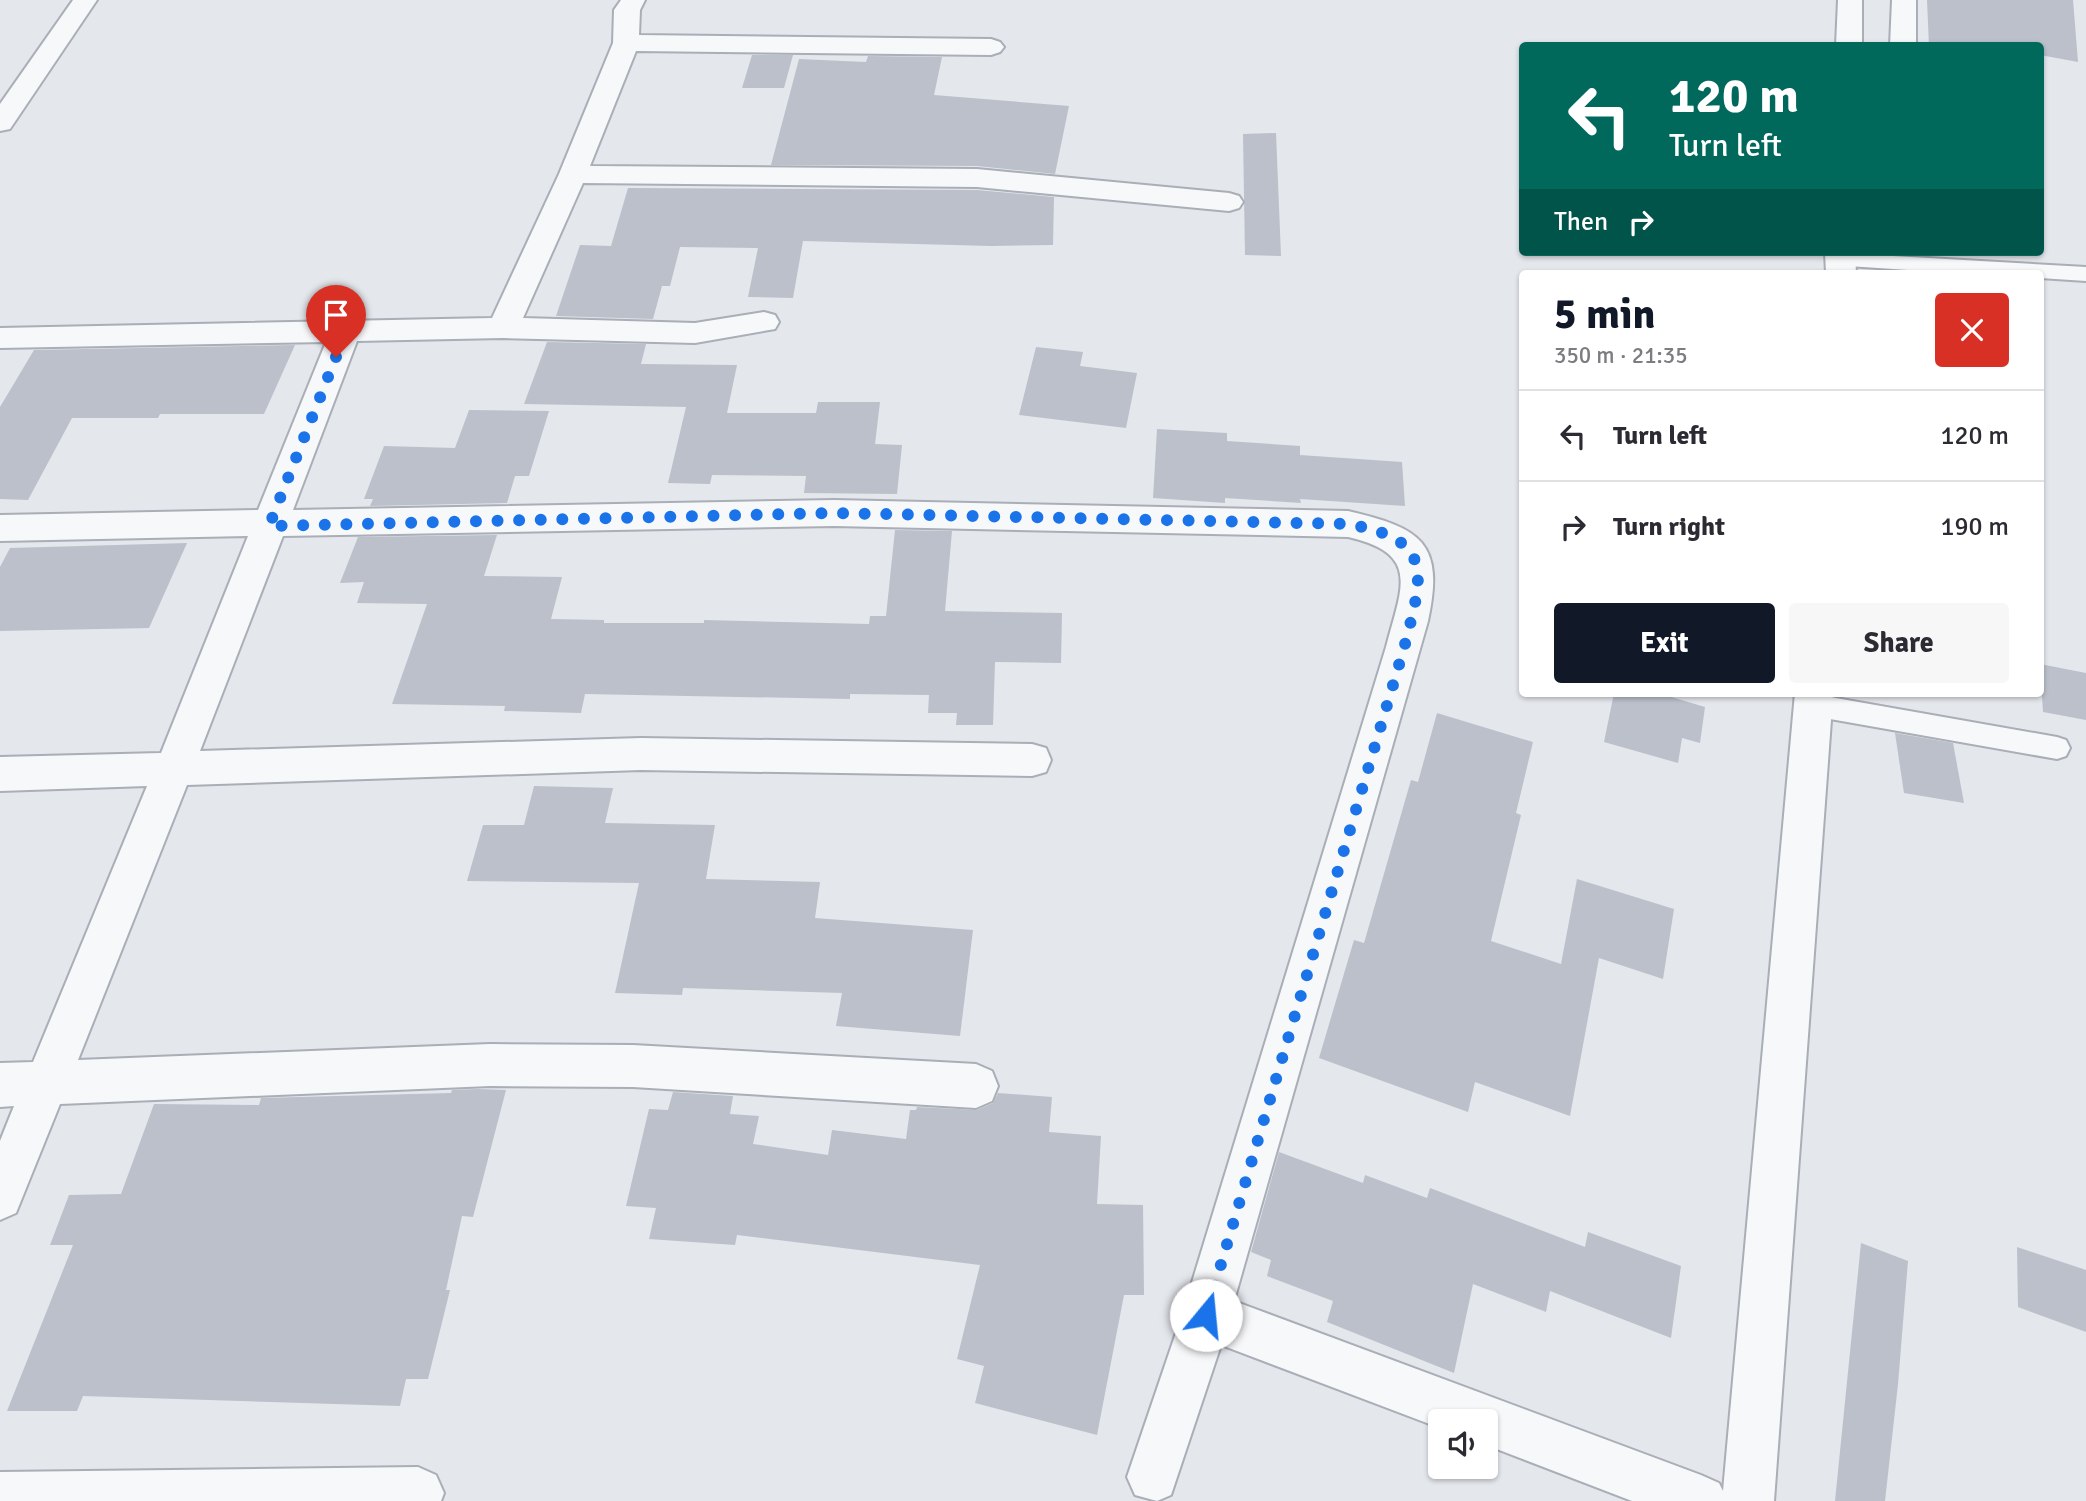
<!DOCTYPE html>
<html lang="en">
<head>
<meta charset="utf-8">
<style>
	:root { --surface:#fff; --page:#f7f7f7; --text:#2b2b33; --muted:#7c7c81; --line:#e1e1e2; --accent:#111827 }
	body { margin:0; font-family:Signika,sans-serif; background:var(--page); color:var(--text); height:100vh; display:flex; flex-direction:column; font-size:26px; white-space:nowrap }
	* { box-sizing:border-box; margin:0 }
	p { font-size:23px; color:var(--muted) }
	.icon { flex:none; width:38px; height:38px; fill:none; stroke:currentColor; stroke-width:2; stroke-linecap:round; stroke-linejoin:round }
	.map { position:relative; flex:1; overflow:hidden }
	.sheet { position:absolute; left:1519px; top:270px; width:525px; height:427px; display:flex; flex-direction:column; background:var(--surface); border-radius:7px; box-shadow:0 2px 5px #0004 }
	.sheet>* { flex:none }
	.guide { position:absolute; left:1519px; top:42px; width:525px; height:214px; border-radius:7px; box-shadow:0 2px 5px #0004; background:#00695c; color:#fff; overflow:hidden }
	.controls { position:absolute; left:1428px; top:1409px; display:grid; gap:14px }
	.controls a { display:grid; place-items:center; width:70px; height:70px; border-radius:7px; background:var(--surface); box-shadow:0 2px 5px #0004; font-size:35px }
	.pin { position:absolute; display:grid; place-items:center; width:60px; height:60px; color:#fff; margin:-72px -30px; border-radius:50% 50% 50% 0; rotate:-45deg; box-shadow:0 0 7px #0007 }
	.pin .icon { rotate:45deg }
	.me { position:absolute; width:77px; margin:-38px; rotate:17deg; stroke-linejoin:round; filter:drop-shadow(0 0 5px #0008) }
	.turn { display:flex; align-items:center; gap:24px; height:147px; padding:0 35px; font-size:32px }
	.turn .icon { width:91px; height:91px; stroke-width:2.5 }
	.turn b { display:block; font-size:49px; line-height:60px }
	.then { display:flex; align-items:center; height:66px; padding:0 35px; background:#0003; gap:14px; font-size:26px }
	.round { display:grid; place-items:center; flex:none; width:74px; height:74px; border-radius:7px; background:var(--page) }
	.head { display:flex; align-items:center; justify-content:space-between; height:119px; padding:0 35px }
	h1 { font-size:42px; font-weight:700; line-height:52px; color:var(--accent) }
	.primary-button { display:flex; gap:14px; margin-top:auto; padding:14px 35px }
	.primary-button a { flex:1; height:80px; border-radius:7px; background:var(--accent); color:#fff; font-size:28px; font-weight:700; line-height:80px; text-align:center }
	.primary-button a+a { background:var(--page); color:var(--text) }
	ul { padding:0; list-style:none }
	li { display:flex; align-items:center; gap:21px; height:91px; padding:0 35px; border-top:2px solid var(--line) }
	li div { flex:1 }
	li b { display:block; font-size:26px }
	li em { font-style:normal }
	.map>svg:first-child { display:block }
</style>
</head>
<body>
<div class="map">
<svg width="2086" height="1501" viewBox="0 0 2086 1501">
	<rect width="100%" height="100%" fill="#e4e7ec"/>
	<g fill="#bbc0ca">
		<path d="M1927 0H2073L2078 62 2040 55V46H1929Z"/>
		<path d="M752 55H793L784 88H742Z"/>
		<path d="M868 56 942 57 934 95 1069 106 1055 174 977 166 771 165 799 59 866 62Z"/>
		<path d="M1276 133 1281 256 1245 255 1243 134Z"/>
		<path d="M628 188 977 190 1054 197 1053 245 991 246 803 241 793 298 748 297 758 248 680 247 670 286H662L653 319 556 316 580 245 611 246Z"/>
		<path d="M547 342 646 344 641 364 737 365 727 413H816L818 402H880L875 444 902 445 897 494 804 493 806 476 712 475 710 484 668 483 686 407 524 404Z"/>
		<path d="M295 345 264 414H160L158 418H72L28 500 0 499V407L34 350Z"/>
		<path d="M1036 347 1083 352 1080 366 1137 373 1126 428 1019 415Z"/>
		<path d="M469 410 549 411 529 476H515L507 503 370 506 373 499H364L384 446 455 448Z"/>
		<path d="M1157 429 1227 433V441L1300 446V455L1402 462 1405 506 1300 499 1301 503 1225 498V503L1153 498Z"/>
		<path d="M895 530 952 531 945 611 1062 613 1061 663 995 662 993 725H956L957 713H928L929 695 850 694V699L585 694 581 713 504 711 505 706 392 704 427 604 357 603 364 582 340 583 358 537 497 535 484 576 562 577 551 619 604 620V623H704V620L869 624 870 616H886Z"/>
		<path d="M187 543 149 628 0 631V567L10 548Z"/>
		<path d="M2040 664 2086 673V720L2043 712Z"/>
		<path d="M1614 693H1658L1705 707 1700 743 1682 738 1678 763 1604 742Z"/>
		<path d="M1437 713 1533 742 1516 813 1521 815 1491 941 1561 964 1577 879 1674 909 1663 979 1599 958 1570 1116 1475 1082 1468 1112 1319 1058 1354 940 1364 943 1411 780 1418 782Z"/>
		<path d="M1895 733 1953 743 1964 803 1904 793Z"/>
		<path d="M534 786 613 788 605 823 715 825 706 879 820 882 815 918 973 930 960 1036 836 1026 842 993 683 988 682 995 615 993 639 883 467 881 483 825H524Z"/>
		<path d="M477 1089 506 1090 473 1217 462 1216 446 1290H450L428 1379H406L400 1406 83 1396 77 1411H7L73 1245H50L69 1195 121 1194 154 1104 259 1105 261 1098 451 1093 452 1090Z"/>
		<path d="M673 1092 733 1096 730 1114 759 1116 753 1144 828 1155 832 1130 906 1139 910 1110H916L917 1107 977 1110 993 1103 998 1093 1052 1097 1049 1132 1101 1136 1097 1204 1143 1205 1144 1295H1124L1097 1435 975 1403 984 1366 957 1359 980 1265 737 1235 735 1245 649 1239 656 1208 626 1206 649 1109 668 1110Z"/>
		<path d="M1279 1152 1363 1183 1365 1175 1427 1198 1430 1188 1585 1247 1588 1232 1681 1266 1671 1338 1550 1291 1546 1312 1473 1284 1454 1373 1327 1322 1333 1301 1267 1276 1271 1260 1251 1252Z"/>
		<path d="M1861 1243 1908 1261 1898 1384 1885 1501H1835Z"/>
		<path d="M2017 1247 2086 1270V1332L2018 1307Z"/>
	</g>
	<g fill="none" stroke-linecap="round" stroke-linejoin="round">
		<defs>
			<g id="lane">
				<path d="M1840 253 2086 267V281L2040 278V273H1953L1833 265 1830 260 1833 255Z"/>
				<path d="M1813 694 2057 737 2066 740 2070 748 2066 756 2057 759 1813 716 1804 712 1800 705 1804 698Z"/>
			</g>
			<g id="street">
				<path d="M73 0H97L10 129 0 131V104Z"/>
				<path d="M621 0H645L640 10 639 35 991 39 1000 42 1004 47 1000 52 991 55 636 51 590 166 977 169 1229 193 1239 196 1243 202 1239 208 1229 211 977 187 583 183 523 318 695 323 764 312 775 315 779 322 775 329 695 343 503 338 357 341 293 510 834 500 1348 511C1421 528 1445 542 1428 621L1234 1301 1701 1475 1719 1483 1723 1491 1795 693H1833L1774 1501H1632L1486 1445V1421H1440V1428L1221 1345 1171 1495 1157 1501 1135 1495 1127 1477 1182 1315 1386 647C1401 588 1422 554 1348 537L834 526 283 536 200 751 641 738 1032 744 1046 748 1051 760 1046 772 1032 776 641 770 187 785 78 1060 490 1044 633 1045 976 1064 992 1071 998 1086 992 1101 976 1108 633 1087 490 1086 60 1104 16 1213 0 1220V1141L14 1106 0 1107V1063L33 1062 147 786 0 791V757L161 753 248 536 0 541V515L258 510 326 342 0 348V328L492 318 559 174 613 43 614 10Z"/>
				<path d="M1838 0H1862V46H1836Z"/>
				<path d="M1892 0H1916V46H1890Z"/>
				<path d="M1825 252H1855L1856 273H1826Z"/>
				<path d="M418 1467 436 1475 444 1493 441 1501H0V1472Z"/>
			</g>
		</defs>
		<use href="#lane" stroke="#a9aeb7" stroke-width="4"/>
		<use href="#street" stroke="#a9aeb7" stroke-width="4"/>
		<use href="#lane" fill="#f7f8fa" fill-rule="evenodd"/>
		<use href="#street" fill="#f7f8fa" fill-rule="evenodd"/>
	</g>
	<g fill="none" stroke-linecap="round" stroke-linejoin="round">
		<path stroke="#1a73e8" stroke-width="12" stroke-dasharray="0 21.6" d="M336 357 269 526 834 513 1348 524C1436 540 1423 574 1404 648L1206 1315"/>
	</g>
</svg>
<div class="controls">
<a><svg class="icon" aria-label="sound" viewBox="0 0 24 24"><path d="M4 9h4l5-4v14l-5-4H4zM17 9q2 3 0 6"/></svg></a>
</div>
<div class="pin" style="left:336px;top:357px;background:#d93025"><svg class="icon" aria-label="arrive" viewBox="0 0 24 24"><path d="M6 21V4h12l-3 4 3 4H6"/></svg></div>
<svg class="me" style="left:1206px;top:1315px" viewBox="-20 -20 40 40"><circle r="19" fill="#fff"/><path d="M0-13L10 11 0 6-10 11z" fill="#1a73e8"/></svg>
<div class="guide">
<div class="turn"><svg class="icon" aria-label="left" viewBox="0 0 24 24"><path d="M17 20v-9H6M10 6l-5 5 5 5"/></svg><div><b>120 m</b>Turn left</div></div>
<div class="then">Then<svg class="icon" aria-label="right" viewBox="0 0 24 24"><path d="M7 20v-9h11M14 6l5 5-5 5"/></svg></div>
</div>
<section class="sheet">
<div class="head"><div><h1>5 min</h1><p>350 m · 21:35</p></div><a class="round" style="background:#d93025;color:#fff"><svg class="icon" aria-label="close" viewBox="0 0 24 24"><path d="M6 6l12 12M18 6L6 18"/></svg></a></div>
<ul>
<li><svg class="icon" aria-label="left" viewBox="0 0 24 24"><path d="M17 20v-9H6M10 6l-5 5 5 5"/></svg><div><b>Turn left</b></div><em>120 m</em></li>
<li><svg class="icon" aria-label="right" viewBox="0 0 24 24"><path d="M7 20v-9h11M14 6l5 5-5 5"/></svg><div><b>Turn right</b></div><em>190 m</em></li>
</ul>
<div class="primary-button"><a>Exit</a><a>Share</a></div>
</section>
</div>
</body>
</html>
